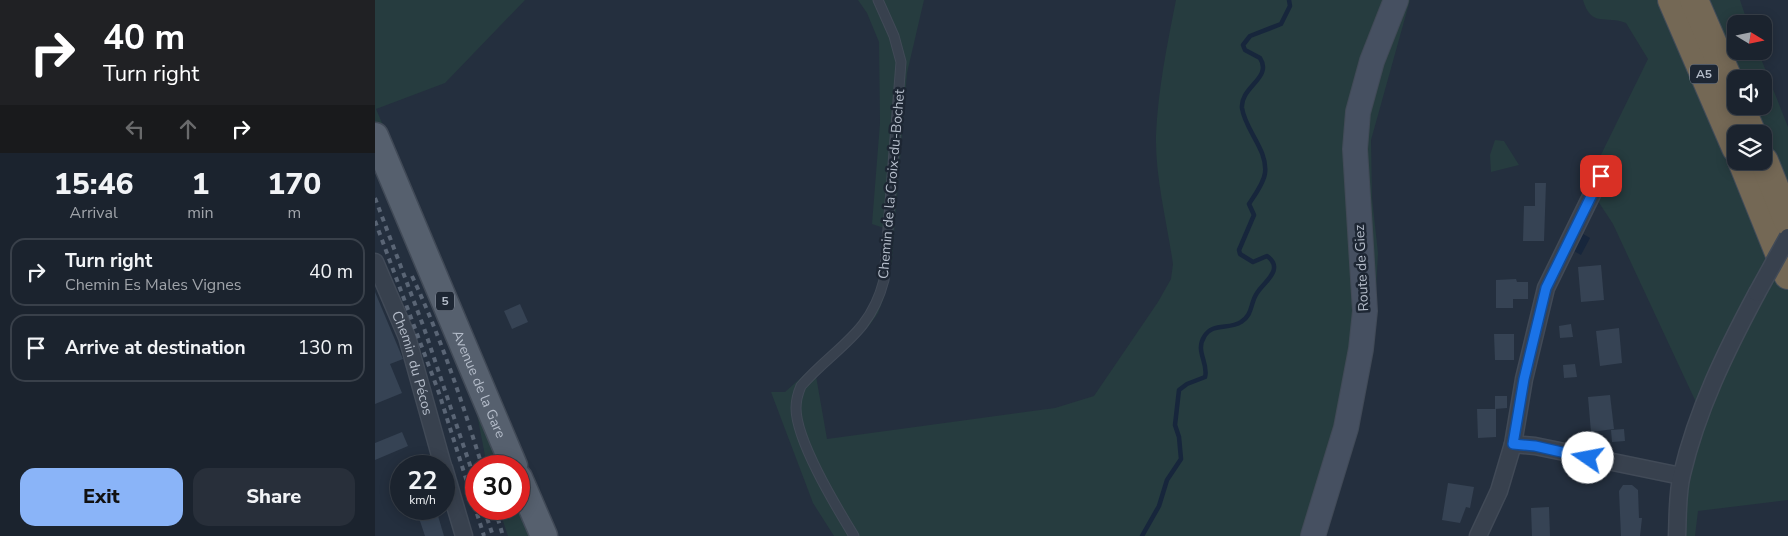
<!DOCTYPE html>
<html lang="en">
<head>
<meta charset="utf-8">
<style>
	:root { --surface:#1b232e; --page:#282f3a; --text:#f1f3f6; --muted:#a0a4aa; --line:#39404a; --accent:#8ab4f8 }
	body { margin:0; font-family:"Nunito Sans",sans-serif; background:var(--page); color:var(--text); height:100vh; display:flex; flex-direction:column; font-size:19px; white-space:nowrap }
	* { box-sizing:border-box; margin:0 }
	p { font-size:16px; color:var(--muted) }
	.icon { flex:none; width:28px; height:28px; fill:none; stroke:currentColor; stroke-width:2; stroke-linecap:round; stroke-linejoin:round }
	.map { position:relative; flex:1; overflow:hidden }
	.drawer { display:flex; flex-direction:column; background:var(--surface); width:375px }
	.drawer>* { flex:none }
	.top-card { background:#202124; color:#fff; overflow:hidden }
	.needle { width:32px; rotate:100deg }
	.fabs { position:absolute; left:1352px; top:15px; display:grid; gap:10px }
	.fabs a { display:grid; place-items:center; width:45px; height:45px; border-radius:10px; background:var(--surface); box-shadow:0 2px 12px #0003,0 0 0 1px var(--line); font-size:25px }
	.speed { position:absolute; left:15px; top:455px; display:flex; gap:10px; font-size:25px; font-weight:700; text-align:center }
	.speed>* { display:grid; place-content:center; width:65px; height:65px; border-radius:50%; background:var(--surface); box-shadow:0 2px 12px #0003,0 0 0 1px var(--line); line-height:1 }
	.speed small { font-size:12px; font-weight:400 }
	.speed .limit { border:8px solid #d22; background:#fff; color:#111 }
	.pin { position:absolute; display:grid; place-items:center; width:42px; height:42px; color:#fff; margin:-21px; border-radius:10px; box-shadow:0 2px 8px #0006 }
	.me { position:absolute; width:55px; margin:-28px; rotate:282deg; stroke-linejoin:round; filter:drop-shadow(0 0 4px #0008) }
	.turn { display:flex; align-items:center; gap:18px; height:105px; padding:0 20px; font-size:22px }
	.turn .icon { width:65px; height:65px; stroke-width:2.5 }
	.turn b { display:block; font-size:35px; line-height:42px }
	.lanes { display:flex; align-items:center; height:48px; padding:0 20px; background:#0003; justify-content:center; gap:25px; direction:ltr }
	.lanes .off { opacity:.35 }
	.eta { display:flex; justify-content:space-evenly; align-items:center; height:85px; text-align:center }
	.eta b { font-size:30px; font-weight:800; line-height:35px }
	.button { display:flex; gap:10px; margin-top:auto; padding:10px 20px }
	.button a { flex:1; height:58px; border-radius:15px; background:var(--accent); color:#111; font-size:20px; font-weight:800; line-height:58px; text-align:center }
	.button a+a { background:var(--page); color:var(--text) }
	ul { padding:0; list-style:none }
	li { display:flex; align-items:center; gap:15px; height:68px; margin:0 10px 8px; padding:0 10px; border:2px solid var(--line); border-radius:15px }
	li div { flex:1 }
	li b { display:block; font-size:19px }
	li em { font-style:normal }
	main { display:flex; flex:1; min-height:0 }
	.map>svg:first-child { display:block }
</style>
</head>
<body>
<main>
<section class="drawer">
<div class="top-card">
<div class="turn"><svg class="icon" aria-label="right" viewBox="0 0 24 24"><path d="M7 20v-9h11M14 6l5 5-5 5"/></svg><div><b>40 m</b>Turn right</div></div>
<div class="lanes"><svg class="icon off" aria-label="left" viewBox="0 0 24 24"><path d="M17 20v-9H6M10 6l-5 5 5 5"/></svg><svg class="icon off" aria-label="ahead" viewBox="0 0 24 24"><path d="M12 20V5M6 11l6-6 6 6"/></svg><svg class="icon" aria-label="right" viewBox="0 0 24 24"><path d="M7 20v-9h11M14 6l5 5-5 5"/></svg></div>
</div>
<div class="eta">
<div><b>15:46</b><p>Arrival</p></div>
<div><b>1</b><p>min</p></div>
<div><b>170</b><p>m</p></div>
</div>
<ul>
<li><svg class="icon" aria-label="right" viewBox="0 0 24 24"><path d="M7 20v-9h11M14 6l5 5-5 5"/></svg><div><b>Turn right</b><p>Chemin Es Males Vignes</p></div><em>40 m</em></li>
<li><svg class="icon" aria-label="arrive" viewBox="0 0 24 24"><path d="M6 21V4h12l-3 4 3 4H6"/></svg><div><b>Arrive at destination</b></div><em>130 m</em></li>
</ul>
<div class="button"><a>Exit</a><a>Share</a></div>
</section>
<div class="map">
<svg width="1413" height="536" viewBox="0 0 1413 536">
	<rect width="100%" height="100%" fill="#242f3e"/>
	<g fill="#263c3f" fill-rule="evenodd">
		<path d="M0 0H150L70 83 1 109 80 291 68 296 178 536H133L124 509H144V466H112L102 414 0 169Z"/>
		<path d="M483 0H549L532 73 517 260 509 297 503 313 494 326 441 376 452 439 680 408 719 396 783 302 796 279 798 264C792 222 780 177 781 135 783 90 792 45 801 0H1035L996 140 997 198 1003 253 999 330 947 536H459L438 503 396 392H410L487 323C506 290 506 265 509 228L497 224 505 123 504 42 492 13Z"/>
		<path d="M1208 0H1365L1373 24H1361V51H1383L1413 127V500L1323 511 1320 536H1302L1326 413 1238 224 1219 195 1217 173 1273 59 1251 23C1231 15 1216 28 1208 0ZM1361 79H1389V106H1361ZM1361 134H1389V161H1361Z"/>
		<path d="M1120 140 1129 141 1144 165 1116 172 1115 155Z"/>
	</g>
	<path fill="#17263c" d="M1208 234 1215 238 1206 255 1199 251Z"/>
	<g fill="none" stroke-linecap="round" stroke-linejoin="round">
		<path stroke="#17263c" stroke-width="4.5" d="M767 536 784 506 792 480 806 459 804 437 800 425 804 390 812 384 830 377C834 364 820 351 829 337 837 322 854 330 866 322 878 315 875 303 882 293 889 282 910 269 892 256L878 262 865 254 864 250 879 215 874 204C879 196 889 183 890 173 893 150 870 130 867 108 865 87 898 78 885 58L870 50 868 45 875 36 906 24 915 6 914 0"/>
	</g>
	<g fill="#364354">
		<path d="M1160 183H1171L1169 241H1148L1149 206H1160Z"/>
		<path d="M1226 265 1229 300 1206 302 1203 267Z"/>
		<path d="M1141 279 1142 282H1153V299H1138V308H1121V280Z"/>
		<path d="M0 292 28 359 15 364 27 393 0 404Z"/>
		<path d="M145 304 153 322 137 329 129 311Z"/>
		<path d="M1196 324 1198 337 1185 338 1184 326Z"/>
		<path d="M1244 328 1247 363 1225 366 1221 331Z"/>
		<path d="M1119 334H1139V360H1120Z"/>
		<path d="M1200 364 1202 377 1189 378 1188 365Z"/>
		<path d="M1235 395 1239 429 1216 432 1213 397Z"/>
		<path d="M1120 396H1132V408L1120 409Z"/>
		<path d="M1102 409H1121V437L1103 438Z"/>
		<path d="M1249 429 1250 441 1237 442 1236 430Z"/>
		<path d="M27 432 33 446 0 460V443Z"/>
		<path d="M1073 483 1099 487 1095 508 1091 507 1085 523 1067 520Z"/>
		<path d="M1248 485H1257L1263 490 1264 518H1267L1265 536H1246L1244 491Z"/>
		<path d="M1174 507 1175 536H1157L1156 508Z"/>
		<path d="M41 509H61L69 536H50Z"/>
	</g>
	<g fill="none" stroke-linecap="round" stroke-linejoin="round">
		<defs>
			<path id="lane" d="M479 536C462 508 421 441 421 408 421 400 423 393 426 386 460 347 495 335 509 280L526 62 519 36 503 0"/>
			<g id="street">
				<path id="s1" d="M0 262 32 337 68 466"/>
				<path d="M1138 444 1149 379 1171 288 1226 176"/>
				<path d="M69 468 89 536"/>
				<path d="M1103 536 1124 491 1138 444 1160 446 1306 476"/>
				<path d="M1302 536C1303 516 1302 494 1307 474 1322 410 1351 351 1382 293"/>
			</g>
			<path id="secondary" d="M938 536 971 428 986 349 990 311 980 149 983 112 997 61 1021 0"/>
			<g id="primary">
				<path id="s2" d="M0 136 139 466"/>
				<path d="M144 478 169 536"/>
			</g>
			<g id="highway">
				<path d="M1297 0 1361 148"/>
				<path d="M1319 0 1361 97"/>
				<path d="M1365 106 1377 134"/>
				<path d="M1367 161 1413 275"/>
				<path d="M1389 161 1413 221"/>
			</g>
		</defs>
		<use href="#lane" stroke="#414a57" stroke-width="11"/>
		<use href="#street" stroke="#414a57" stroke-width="19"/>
		<use href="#secondary" stroke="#414a57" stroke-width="26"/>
		<use href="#primary" stroke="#414a57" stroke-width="29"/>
		<use href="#highway" stroke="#434c59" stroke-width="30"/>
		<use href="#lane" stroke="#38414e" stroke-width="9"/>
		<use href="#street" stroke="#38414e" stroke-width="16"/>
		<use href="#secondary" stroke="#465061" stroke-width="24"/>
		<use href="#primary" stroke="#56606e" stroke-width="26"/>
		<use href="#highway" stroke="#746855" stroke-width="28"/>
		<g stroke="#5a6575" stroke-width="4" stroke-dasharray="5 5" stroke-linecap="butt">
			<path d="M0 198 49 328 101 483"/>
			<path d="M0 221 64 393 109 536"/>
			<path d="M37 276C66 338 87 401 107 466"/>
			<path d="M109 509 118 536"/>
			<path d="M120 509 128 536"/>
		</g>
		<defs>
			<path id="street-bridge" d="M1382 293 1413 237"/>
		</defs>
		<use href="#street-bridge" stroke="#414a57" stroke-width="19" stroke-linecap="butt"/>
		<use href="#street-bridge" stroke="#38414e" stroke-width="16"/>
	</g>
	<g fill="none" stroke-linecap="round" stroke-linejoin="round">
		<defs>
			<path id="route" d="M1213 458 1160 446 1138 444 1149 379 1171 288 1226 176"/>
		</defs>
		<use href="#route" stroke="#114b97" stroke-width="12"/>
		<use href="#route" stroke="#1a73e8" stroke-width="9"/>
	</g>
	<g text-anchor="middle" stroke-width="5" stroke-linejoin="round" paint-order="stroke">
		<g fill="#1d2633" stroke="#878f9c" stroke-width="1">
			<rect x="1315" y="64.5" width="28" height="19" rx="4"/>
			<rect x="61" y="291.5" width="18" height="19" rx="4"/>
		</g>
		<g font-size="12" font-weight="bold" fill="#b4bcc9">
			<text x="1329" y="78">A5</text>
			<text x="70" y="305">5</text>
		</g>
		<g font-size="14" fill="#b4bcc9" stroke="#1d2633">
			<text transform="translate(516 184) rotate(-85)" y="5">Chemin de la Croix-du-Bochet</text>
			<text transform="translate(986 268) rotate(-93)" y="5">Route de Giez</text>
			<text dy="5" stroke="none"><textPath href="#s1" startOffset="108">Chemin du Pécos</textPath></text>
			<text dy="5" stroke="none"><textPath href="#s2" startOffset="269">Avenue de la Gare</textPath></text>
		</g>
	</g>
</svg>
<div class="fabs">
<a><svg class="needle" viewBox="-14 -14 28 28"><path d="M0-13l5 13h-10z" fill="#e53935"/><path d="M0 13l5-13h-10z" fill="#a0a4aa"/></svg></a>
<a><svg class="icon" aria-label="sound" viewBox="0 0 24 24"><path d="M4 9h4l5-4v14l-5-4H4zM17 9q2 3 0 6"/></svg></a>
<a><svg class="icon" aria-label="layers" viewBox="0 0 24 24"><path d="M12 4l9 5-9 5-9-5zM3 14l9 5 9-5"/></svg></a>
</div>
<div class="speed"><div>22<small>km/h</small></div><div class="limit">30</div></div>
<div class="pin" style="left:1226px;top:176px;background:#d93025"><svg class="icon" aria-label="arrive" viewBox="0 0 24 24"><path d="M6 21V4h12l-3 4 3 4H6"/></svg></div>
<svg class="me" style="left:1213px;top:458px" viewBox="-20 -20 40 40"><circle r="19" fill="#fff"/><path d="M0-13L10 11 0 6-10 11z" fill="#1a73e8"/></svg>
</div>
</main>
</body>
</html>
